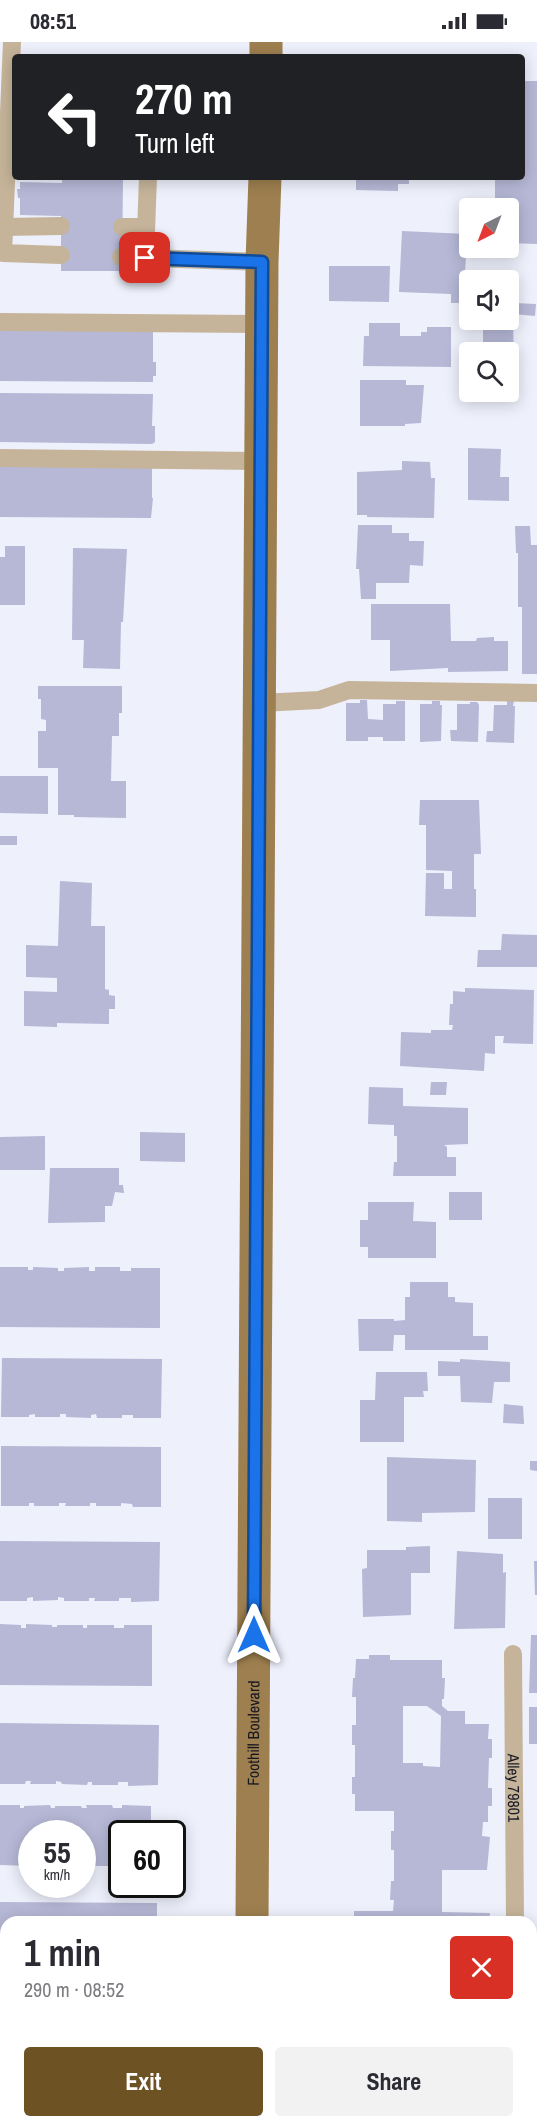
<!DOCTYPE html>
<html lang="en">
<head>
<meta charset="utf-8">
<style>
	:root { --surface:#fff; --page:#f2f2f3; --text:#2b2b33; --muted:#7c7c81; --accent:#6d5224 }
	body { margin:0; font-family:"Archivo Narrow",sans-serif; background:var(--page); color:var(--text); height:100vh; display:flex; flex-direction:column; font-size:22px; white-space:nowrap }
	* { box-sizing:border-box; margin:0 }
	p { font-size:20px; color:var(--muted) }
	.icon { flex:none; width:33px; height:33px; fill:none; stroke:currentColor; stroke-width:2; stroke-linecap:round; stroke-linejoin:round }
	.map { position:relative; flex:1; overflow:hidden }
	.drawer { position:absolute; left:0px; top:1874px; width:537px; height:212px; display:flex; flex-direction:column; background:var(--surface); border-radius:18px 18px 0 0; box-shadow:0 3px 15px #0003 }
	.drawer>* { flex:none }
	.banner { position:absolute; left:12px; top:12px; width:513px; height:126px; border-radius:6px; box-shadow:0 3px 15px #0003; background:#202124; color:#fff; overflow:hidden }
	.needle { width:39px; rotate:222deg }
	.fabs { position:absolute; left:459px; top:156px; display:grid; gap:12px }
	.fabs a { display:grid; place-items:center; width:60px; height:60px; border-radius:6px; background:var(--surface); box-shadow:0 3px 15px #0003; font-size:30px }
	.speed { position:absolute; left:18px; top:1778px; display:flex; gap:12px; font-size:30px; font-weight:700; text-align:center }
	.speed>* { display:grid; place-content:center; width:78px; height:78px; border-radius:50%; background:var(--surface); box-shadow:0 3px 15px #0003; line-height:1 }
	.speed small { font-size:15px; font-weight:400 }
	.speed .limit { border:3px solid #111; border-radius:9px; background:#fff; color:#111 }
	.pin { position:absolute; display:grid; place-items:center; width:51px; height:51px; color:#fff; margin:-26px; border-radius:12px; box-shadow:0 3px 9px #0006 }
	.me { position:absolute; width:66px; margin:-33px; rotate:0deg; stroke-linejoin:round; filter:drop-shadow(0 0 4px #0008) }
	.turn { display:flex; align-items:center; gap:21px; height:126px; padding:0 24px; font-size:27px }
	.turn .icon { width:78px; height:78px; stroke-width:2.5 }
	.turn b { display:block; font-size:42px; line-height:51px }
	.round { display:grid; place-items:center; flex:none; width:63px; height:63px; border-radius:6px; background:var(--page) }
	.overview { display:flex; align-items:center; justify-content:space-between; height:102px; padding:0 24px }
	h1 { font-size:36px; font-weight:700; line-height:45px }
	.action { display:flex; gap:12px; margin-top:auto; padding:12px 24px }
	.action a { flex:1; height:69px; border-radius:6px; background:var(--accent); color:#fff; font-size:24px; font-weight:700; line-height:69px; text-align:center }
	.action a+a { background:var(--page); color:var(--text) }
	.status { display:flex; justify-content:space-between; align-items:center; height:42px; padding:0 30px; background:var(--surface); direction:ltr }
	.status svg { height:16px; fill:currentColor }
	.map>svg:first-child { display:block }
</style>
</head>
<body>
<div class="status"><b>08:51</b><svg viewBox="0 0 49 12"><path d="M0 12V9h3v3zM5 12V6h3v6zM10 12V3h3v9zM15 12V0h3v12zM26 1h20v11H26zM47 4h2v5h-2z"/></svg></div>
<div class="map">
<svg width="537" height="2084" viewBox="0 0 537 2084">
	<rect width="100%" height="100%" fill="#eef0fc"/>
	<g fill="#b6b8d6" fill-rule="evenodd">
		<path d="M522 39H537V202L508 201V166H495V135H522Z"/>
		<path d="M62 135H123L122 229H61V174L20 173V156H18L17 147H20V140L62 141Z"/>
		<path d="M356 135H409V142H398V149L356 148Z"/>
		<path d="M402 189 467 192 465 233H473V238H470V261H451V252L399 250Z"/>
		<path d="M329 224H390L389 260 329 259Z"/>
		<path d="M514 261 536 262 535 274 513 272 514 324H508V310H483V278H508V264H513Z"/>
		<path d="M369 281H400V294H421V290H427V285H451V325L363 324 364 294H369Z"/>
		<path d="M0 288 153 289V320H156V334H153V340L0 339Z"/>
		<path d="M360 338H406V343H424L421 381 405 382V384H360Z"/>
		<path d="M0 351 153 352 152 384H155V400L152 402 0 400Z"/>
		<path d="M468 406 501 407 500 435H509V459L468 458Z"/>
		<path d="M402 419 430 420 431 436H435L434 476 367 475V473H357V430L402 428Z"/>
		<path d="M0 423 152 425V456H153L151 476 0 475Z"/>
		<path d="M358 483H392V491H409V499H424L423 524 410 523 409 541H376V557H361L359 527H356Z"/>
		<path d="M515 484H530L531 503H537V632H522V565H518V511H516Z"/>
		<path d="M5 504H25V563H0V515H5Z"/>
		<path d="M73 506 127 507 123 580H121L120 627 83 626 84 598H72Z"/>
		<path d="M371 562H450L451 599H476L477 596 494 595V599H508V629L448 630V626L390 629V598H371Z"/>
		<path d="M38 644H122V671H119V694H112L111 739H126V776L74 775V773H58V726H38V689H46V678L41 677V657H38Z"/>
		<path d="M360 658H367L368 677 383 678V662H396V659H405V699H383V695H368V699H346V661H360Z"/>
		<path d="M432 659H440V663H442L441 699 420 700V662H432Z"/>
		<path d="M507 659H514L513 664H515L514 701 486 700 487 689H493L494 663H507Z"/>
		<path d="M470 660H477L479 663 478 700 451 699 450 688H457V662H470Z"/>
		<path d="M0 734H48V772L0 771Z"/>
		<path d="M420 758H479L481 812H474V847H476V875L425 874 426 831H444V847H452V829L426 828V783H419Z"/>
		<rect x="0" y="794" width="17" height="9"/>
		<path d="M60 839 92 841 91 884H105V947L109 948V953L115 954V967H109V982L57 981V985L24 984V949L57 950V936L26 935V903L58 904Z"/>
		<path d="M502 892 537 893V925H477L478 908H501Z"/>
		<path d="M465 946 534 948 533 1002 503 1001 504 994H495V1012L485 1011 484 1029 400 1024 401 990 431 991V988H452L453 983H449L450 962H453V949L465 950Z"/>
		<path d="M431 1040H447L446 1053H430Z"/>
		<path d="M369 1045 403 1046V1064L468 1066V1102L444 1103 447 1105V1115H456V1134H393L394 1120H397V1094H394V1083L368 1082Z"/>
		<path d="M140 1090 185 1091V1120L140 1119Z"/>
		<path d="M45 1094V1128H0V1095Z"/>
		<path d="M50 1126H119V1143H123L124 1151 115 1150 112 1164H105V1180L48 1181Z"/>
		<rect x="449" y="1150" width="33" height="28"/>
		<path d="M368 1160H414L413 1179 436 1180V1216H368V1205H360V1178H368Z"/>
		<path d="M0 1225H28V1228H33V1225L58 1226V1229H64V1226L89 1225V1229H95V1225H120V1229H131V1226H160V1286L0 1285Z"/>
		<path d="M410 1240H448V1255H455V1260L473 1261V1294H488V1308H405V1293H394L393 1309H359L358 1277H394V1279L405 1278V1255H410Z"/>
		<path d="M2 1316 162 1317 161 1376H133V1373H122V1376H97L96 1372 91 1373V1376L66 1375V1372H60V1375H35V1372L29 1373V1375H1Z"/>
		<path d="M460 1317 510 1320V1340H494L492 1361 461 1360 460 1334H438V1319L460 1320Z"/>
		<path d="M376 1330H427L428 1349H423L424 1355H404V1400H360V1358H375Z"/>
		<path d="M504 1362 523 1364 524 1382 503 1381Z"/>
		<path d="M1 1404 161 1405V1465H133L132 1462 121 1461V1464H96V1461H90V1464H65L66 1461H59V1464H34V1461H29V1464H1Z"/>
		<path d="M387 1415 476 1418 475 1470 422 1471V1480L387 1479Z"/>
		<path d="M530 1419H537V1429L530 1428Z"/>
		<rect x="488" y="1456" width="34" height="41"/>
		<path d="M0 1499 160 1500 159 1559 131 1560V1556H119V1559H94L95 1556H89V1559H64V1556L58 1555V1558L33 1559V1555L27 1556V1559H0Z"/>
		<path d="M430 1504V1531H411V1573L363 1575 362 1527 367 1526V1508H406V1505Z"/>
		<path d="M457 1509 503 1512V1531L506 1530 505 1586 454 1587Z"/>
		<path d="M534 1519H537V1553H535Z"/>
		<path d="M0 1582 21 1583V1586H26V1582L52 1583V1585H57V1583H83V1586H87V1583H114V1586H124V1583H152V1644L0 1643Z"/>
		<path d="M531 1593H537V1651H529Z"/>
		<path d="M369 1613H390V1618H442V1636H445L444 1657H442V1664L448 1669H465V1682H489L488 1697H492V1716H489L488 1746H492V1764H488V1780H483L482 1794 490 1795 487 1828H442V1870L490 1871 489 1880H354V1869H393L394 1858H390L391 1839H394V1808H391V1789H394V1769H355V1752H352V1735H355V1703H352V1683H356V1655H352L353 1636H355L356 1617H369ZM403 1664H427L441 1674 440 1725 423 1724V1721H403Z"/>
		<rect x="529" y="1665" width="8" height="37"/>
		<path d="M0 1681 159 1683 158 1743 128 1744V1740H118V1743H92V1740H88L87 1743 62 1742 61 1740 56 1739V1742H30L31 1739H26L25 1742H0Z"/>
		<path d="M0 1763H20V1766H24V1764L50 1763 51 1766H55V1764H81L82 1766H87L86 1763H112L113 1766H122V1763L151 1764V1791H122V1824H82V1791H32V1824L0 1823Z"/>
		<path d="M0 1860 157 1861V1880H6V1920H0Z"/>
		<rect x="416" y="2079" width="33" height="5"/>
		<rect x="491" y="2079" width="31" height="5"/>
	</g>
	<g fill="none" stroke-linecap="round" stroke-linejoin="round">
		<g stroke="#c5b49a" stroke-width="18">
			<path d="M12 0 3 211 61 213"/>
			<path d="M4 185 61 184"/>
			<path d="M122 185H146"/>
			<path d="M121 215 262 220"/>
			<path d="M145 216 148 135"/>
			<path d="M0 280 262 282"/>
			<path d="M0 416 262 419"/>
			<path d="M261 661 319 658 349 648 537 651"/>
			<path id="s1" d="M513 1612 515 1880"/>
		</g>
		<g stroke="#c5b49a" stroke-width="33">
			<path d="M0 1993H6"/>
			<path d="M531 1996H537"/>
		</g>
		<g stroke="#9e7f4f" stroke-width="33">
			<path d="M266 15V0"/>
			<path id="s2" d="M252 1880 262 220 265 135"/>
			<path d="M251 2084V2079"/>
		</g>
	</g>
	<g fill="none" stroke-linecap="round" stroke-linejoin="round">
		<defs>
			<path id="route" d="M145 216 262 220 254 1593"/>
		</defs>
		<use href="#route" stroke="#114b97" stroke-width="15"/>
		<use href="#route" stroke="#1a73e8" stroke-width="10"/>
	</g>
	<g text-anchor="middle" stroke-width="4.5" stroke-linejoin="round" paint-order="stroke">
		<g font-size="16" fill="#171722" stroke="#eef0fc">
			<text dy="6" stroke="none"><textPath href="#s2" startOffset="189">Foothill Boulevard</textPath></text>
			<text dy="6" stroke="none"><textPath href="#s1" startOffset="134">Alley 79801</textPath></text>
		</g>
	</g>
</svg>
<div class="fabs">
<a><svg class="needle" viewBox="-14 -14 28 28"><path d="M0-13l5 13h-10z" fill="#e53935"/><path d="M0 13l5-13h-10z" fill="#7c7c81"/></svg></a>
<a><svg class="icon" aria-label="sound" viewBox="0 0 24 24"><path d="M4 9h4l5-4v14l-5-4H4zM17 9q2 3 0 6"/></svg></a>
<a><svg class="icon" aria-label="search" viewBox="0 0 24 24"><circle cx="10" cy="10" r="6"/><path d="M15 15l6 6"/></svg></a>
</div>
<div class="speed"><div>55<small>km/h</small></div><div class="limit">60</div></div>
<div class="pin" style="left:145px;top:216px;background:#d93025"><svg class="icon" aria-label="arrive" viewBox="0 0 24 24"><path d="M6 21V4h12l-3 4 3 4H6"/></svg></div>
<svg class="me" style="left:254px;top:1593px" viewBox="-20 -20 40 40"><path d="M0-17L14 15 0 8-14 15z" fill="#1a73e8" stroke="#fff" stroke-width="4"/></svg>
<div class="banner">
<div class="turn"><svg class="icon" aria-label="left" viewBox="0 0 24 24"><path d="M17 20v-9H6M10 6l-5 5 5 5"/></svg><div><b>270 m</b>Turn left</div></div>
</div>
<section class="drawer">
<div class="overview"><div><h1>1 min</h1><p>290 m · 08:52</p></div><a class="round" style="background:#d93025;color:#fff"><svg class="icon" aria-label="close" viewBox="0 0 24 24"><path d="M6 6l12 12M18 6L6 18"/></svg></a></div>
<div class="action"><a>Exit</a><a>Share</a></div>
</section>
</div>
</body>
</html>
